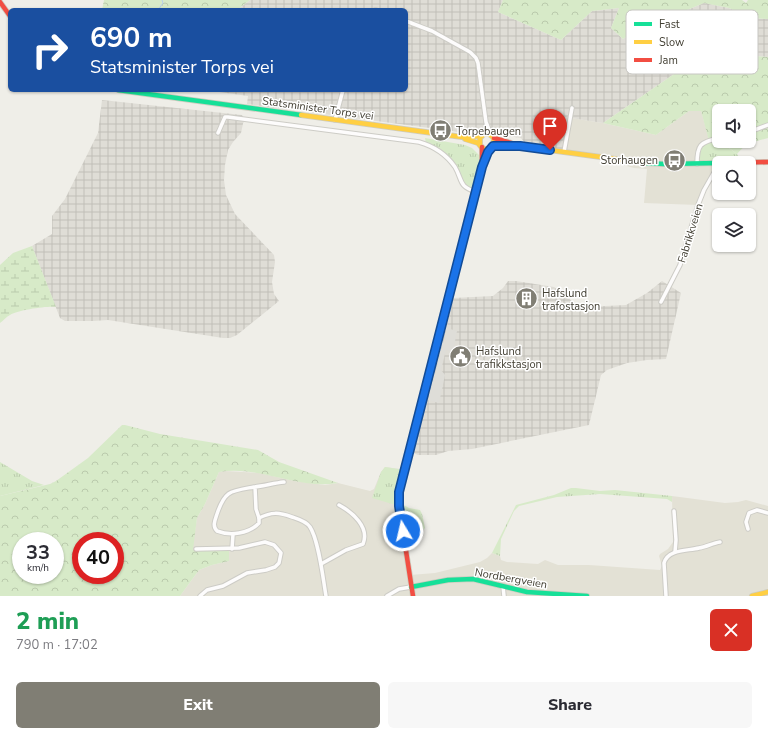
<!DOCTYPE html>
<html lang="en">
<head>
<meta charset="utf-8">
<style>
	:root { --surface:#fff; --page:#f7f7f7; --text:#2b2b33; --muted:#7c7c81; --accent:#807e74 }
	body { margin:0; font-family:"Nunito Sans",sans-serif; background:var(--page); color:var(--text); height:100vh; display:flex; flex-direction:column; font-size:15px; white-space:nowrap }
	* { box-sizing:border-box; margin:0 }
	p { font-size:13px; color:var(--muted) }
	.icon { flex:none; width:22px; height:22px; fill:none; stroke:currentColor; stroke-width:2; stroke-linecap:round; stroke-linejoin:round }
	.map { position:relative; height:596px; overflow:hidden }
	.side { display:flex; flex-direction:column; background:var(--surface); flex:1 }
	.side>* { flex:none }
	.banner { position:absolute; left:8px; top:8px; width:400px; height:84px; border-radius:6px; box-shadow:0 1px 3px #0004; background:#1a4fa0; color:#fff; overflow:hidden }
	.controls { position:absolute; left:712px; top:104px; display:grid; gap:8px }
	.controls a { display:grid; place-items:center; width:44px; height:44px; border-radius:6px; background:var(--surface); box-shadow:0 1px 3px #0004; font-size:20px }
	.speed { position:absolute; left:12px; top:532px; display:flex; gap:8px; font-size:20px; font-weight:700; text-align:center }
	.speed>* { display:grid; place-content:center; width:52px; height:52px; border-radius:50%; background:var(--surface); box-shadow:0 1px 3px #0004; line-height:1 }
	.speed small { font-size:10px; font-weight:400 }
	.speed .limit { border:6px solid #d22; background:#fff; color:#111 }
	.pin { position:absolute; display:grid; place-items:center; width:34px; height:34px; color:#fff; margin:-41px -17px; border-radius:50% 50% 50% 0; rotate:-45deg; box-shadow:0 0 4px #0007 }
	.pin .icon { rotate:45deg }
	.me { position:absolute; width:44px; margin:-22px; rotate:351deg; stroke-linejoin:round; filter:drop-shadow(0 0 3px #0008) }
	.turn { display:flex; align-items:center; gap:14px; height:84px; padding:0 16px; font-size:18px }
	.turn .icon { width:52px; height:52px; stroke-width:2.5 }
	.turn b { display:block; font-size:28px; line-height:34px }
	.round { display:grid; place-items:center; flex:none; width:42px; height:42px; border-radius:6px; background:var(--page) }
	.summary { display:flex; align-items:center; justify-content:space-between; height:68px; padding:0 16px }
	h1 { font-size:24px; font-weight:800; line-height:30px; color:#1e9e55 }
	.primary-button { display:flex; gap:8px; margin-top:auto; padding:8px 16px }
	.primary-button a { flex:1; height:46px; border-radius:6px; background:var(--accent); color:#fff; font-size:16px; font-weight:800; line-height:46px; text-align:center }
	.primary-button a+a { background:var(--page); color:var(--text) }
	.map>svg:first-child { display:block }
</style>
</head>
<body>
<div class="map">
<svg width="768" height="596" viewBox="0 0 768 596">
	<defs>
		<pattern id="industrial-grid" width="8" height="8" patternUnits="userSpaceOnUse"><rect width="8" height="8" fill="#dfddd6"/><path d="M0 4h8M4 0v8" fill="none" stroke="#c1bfb8"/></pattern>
		<pattern id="grass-tufts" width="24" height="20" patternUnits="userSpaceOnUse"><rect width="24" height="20" fill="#d7eac8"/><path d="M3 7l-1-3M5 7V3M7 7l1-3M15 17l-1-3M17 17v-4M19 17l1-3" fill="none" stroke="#bacaac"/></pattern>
		<pattern id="forest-crowns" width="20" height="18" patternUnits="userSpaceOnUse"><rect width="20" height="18" fill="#d7eac8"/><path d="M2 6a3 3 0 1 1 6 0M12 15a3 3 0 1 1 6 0" fill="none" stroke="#bacaac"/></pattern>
		<pattern id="wetland-marsh" width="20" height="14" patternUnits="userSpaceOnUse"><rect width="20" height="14" fill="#d7eac8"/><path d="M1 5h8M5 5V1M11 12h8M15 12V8" fill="none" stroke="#bacaac"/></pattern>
	</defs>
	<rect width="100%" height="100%" fill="#efeee8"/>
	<g fill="#e3e1d5">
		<path d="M689 111H701L716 163V169L698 205 644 203 647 169 634 168 567 150 571 118 603 123 656 135Z"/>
		<path d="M385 467 400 469 399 492 410 575 435 573 480 562 487 558 492 553 500 556 501 560 507 562 538 564 545 560 558 565H589L660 570 662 566 659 556 660 554 668 549 673 542 672 496 725 503 738 502 746 500 768 506V596H180L199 570 212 565 229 561V550L192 551 197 518 205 504 219 472 225 471 259 473 295 481 325 485 338 483 370 491 374 489 381 472Z"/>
	</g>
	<g fill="url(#industrial-grid)">
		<path d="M250 0H503L498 12 561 40 592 11 619 8 611 28 623 39 633 32 704 3 729 8 751 18 768 19V57L706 52 603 123 571 118 567 150 526 144 521 138 496 134 477 132 468 133 247 104 248 96 205 90H406V10H237Z"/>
		<path d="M102 100 242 115 244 119 241 133 233 142 228 150 225 165 224 180 226 195 235 214 274 255 275 262 272 282 274 294 279 301 237 335 230 338H223L108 320 93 321H65L60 318 32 246 52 234V216L65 199 98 133Z"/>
		<path d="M508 281H516L554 287 577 305 585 307 626 305 647 293 662 281 681 293 666 359 647 360 627 363 607 370 601 375 589 425 472 449 448 451 436 455H418L413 453 453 298 493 296 503 288Z"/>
	</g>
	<g fill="url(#grass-tufts)">
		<path d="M425 138 465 145 472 148 480 156V180L476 192C460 187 458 168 447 158 441 152 432 148 426 144Z"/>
		<path d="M717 139 737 154 742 162 697 164 700 145Z"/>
		<path d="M0 462 32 481 44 485 0 496Z"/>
		<path d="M385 467 405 470 399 506 372 498 381 472Z"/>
		<path d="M571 488H576L600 491 615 490 672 496V502L667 499 600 494 557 497 519 506 514 511 501 539 500 556 492 553 516 505 554 495Z"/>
		<path d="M404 505 409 508 420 510 422 514 425 528 417 535 410 546Z"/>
	</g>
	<g fill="url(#forest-crowns)" fill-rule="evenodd">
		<path d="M104 0H250L237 10H102Z"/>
		<path d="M503 0H742L746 3 748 0H768V19L751 18 729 8 704 3 633 32 623 39 611 28 619 8 592 11 561 40 498 12Z"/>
		<path d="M706 52 768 57V138L746 144 737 154 720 141H749V111H719V140L717 139 709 141 701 111H689L656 135 603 123Z"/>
		<path d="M122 425H125L160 434 258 450 279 462 338 483C298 490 259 465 219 472L205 504 197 518 193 550H229V561L212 565 199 570 180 596H0V496L50 484 56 481 88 458ZM21 541H55V575H21ZM81 541H115V575H81Z"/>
	</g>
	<path fill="url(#wetland-marsh)" d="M32 246 56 307C46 306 19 310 10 315 6 317 3 321 0 323V265L13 253Z"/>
	<path fill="#deddd8" d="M447 328 457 331 453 352 446 350 441 370 445 375 439 403 428 400Z"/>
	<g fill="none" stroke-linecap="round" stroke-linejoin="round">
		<path stroke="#b9ceec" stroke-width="1" d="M158 10 163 3 162 0"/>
		<defs>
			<g id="street">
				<path d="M375 10H376"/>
				<path d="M406 21 432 31 470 52 476 58 478 63 486 122 491 135"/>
				<path d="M335 120 343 90"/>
				<path d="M749 132 768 125"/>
				<path d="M218 133 225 117H228L419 142C433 146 446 154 455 167 463 181 458 186 476 192"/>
				<path d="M564 152 572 108"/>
				<path d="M697 164C697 145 700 142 719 138"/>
				<path d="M661 302 680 265 698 205 704 190 716 169V163"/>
				<path d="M255 487 256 509 259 518V523C249 534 230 536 217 531 212 526 215 520 217 514 225 490 231 491 254 487 264 486 274 483 284 482"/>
				<path d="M674 511 676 540 675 552"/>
				<path d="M259 518C272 512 278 512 292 517 298 519 306 521 310 527 319 541 323 579 326 596"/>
				<path d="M748 529 746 522 749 513 757 510 768 513"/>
				<path d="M196 549 239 548 265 542 274 545 281 553 279 563 275 567 266 570 247 573 223 586 207 590 200 596"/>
				<path d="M232 549 233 534"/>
				<path d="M321 564 346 550 363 544C370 527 352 512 339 505"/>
				<path d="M503 586 504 596"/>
				<path d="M387 596 399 589 411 587"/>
				<path d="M666 596 664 563C668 549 687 551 699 548 706 547 713 543 720 542"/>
			</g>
			<g id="fast">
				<path d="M118 90 301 115"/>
				<path d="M645 163 664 164 719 163"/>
				<path d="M431 367 483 167 491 148"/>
				<path d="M411 587 448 580 473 579 527 592 587 596"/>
			</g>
			<g id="slow">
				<path d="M301 115 462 137 482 136"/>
				<path d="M465 139 478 143 482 148 488 150 493 146 494 138 489 134H483L480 138V144"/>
				<path d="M493 146H520L645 163"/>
				<path d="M752 596 768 592"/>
			</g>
			<g id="jam">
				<path d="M0 2 10 16"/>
				<path d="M494 138 511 143"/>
				<path d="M482 147V165"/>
				<path d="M720 163 768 162"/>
				<path d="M413 596 399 506V492L431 367"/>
			</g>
		</defs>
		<use href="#street" stroke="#cdccc6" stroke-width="5.5"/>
		<use href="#fast" stroke="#ceccbf" stroke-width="6"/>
		<use href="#slow" stroke="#ceccbf" stroke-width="6"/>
		<use href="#jam" stroke="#ceccbf" stroke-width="6"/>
		<use href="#street" stroke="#fdfcfc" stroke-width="3.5"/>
		<use href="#fast" stroke="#16e098" stroke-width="4.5"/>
		<use href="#slow" stroke="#ffcf43" stroke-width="4.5"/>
		<use href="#jam" stroke="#f24e42" stroke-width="4.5"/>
	</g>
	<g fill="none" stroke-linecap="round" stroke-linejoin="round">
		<defs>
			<path id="route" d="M403 531 399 506V492L482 167 488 152 493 146H520L550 150"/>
		</defs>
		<use href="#route" stroke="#114b97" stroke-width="10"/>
		<use href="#route" stroke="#1a73e8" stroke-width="7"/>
	</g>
	<defs>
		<symbol id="bus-disc" viewBox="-11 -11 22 22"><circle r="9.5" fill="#807e74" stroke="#fff"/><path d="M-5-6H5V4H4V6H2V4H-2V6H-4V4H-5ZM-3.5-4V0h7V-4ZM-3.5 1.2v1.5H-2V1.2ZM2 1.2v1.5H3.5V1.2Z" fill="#fff"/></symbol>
		<symbol id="building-disc" viewBox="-11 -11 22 22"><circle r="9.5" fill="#807e74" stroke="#fff"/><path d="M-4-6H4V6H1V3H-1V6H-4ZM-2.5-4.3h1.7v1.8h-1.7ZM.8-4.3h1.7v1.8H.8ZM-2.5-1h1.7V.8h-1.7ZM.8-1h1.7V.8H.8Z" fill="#fff"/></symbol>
		<symbol id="civic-disc" viewBox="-11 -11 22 22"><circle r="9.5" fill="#807e74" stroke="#fff"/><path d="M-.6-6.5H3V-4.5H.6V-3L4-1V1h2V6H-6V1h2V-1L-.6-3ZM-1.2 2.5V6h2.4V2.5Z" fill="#fff"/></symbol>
	</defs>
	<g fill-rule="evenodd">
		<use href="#bus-disc" x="428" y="118" width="25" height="25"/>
		<use href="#bus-disc" x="662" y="148" width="25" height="25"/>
		<use href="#building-disc" x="514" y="286" width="25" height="25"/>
		<use href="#civic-disc" x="448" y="344" width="25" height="25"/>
	</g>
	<g text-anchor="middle" stroke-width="3" stroke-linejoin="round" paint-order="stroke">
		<g font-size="11" fill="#444135" stroke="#fff">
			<text transform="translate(318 108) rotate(8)" y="4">Statsminister Torps vei</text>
			<text transform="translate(690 233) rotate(-73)" y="4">Fabrikkveien</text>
			<text transform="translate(511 578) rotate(10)" y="4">Nordbergveien</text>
		</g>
		<g font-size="11" fill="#444135" stroke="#fff" text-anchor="start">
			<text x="456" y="135">Torpebaugen</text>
			<text x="658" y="164" text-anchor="end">Storhaugen</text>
			<text x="542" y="297">Hafslund<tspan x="542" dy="13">trafostasjon</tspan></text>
			<text x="476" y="355">Hafslund<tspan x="476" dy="13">trafikkstasjon</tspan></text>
		</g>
	</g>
	<rect x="626" y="10" width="132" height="64" rx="6" fill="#fff" stroke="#c7c6c2" stroke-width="1"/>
	<rect x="634" y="22" width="18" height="4" fill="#16e098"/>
	<rect x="634" y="40" width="18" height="4" fill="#ffcf43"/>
	<rect x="634" y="58" width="18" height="4" fill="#f24e42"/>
	<g font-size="11" fill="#444135">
		<text x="659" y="28">Fast</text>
		<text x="659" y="46">Slow</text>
		<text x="659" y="64">Jam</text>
	</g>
</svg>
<div class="controls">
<a><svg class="icon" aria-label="sound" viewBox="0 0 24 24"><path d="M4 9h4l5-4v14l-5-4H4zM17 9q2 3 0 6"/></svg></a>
<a><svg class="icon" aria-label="search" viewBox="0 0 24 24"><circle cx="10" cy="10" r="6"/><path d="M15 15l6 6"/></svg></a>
<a><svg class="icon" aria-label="layers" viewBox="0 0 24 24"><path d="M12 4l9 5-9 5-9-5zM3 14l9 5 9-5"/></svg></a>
</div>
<div class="speed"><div>33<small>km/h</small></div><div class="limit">40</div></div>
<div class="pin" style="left:550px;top:150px;background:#d93025"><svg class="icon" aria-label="arrive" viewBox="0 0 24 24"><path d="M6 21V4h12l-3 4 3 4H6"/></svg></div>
<svg class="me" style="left:403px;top:531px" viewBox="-20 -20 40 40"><circle r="17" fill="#1a73e8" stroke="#fff" stroke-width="3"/><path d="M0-11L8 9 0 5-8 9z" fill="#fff"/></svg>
<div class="banner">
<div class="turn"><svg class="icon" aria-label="right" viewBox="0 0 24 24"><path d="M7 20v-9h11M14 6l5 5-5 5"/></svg><div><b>690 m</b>Statsminister Torps vei</div></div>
</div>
</div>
<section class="side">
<div class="summary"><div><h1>2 min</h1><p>790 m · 17:02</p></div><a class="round" style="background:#d93025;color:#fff"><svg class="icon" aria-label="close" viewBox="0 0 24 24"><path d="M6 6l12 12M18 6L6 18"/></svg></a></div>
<div class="primary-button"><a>Exit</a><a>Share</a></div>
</section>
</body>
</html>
